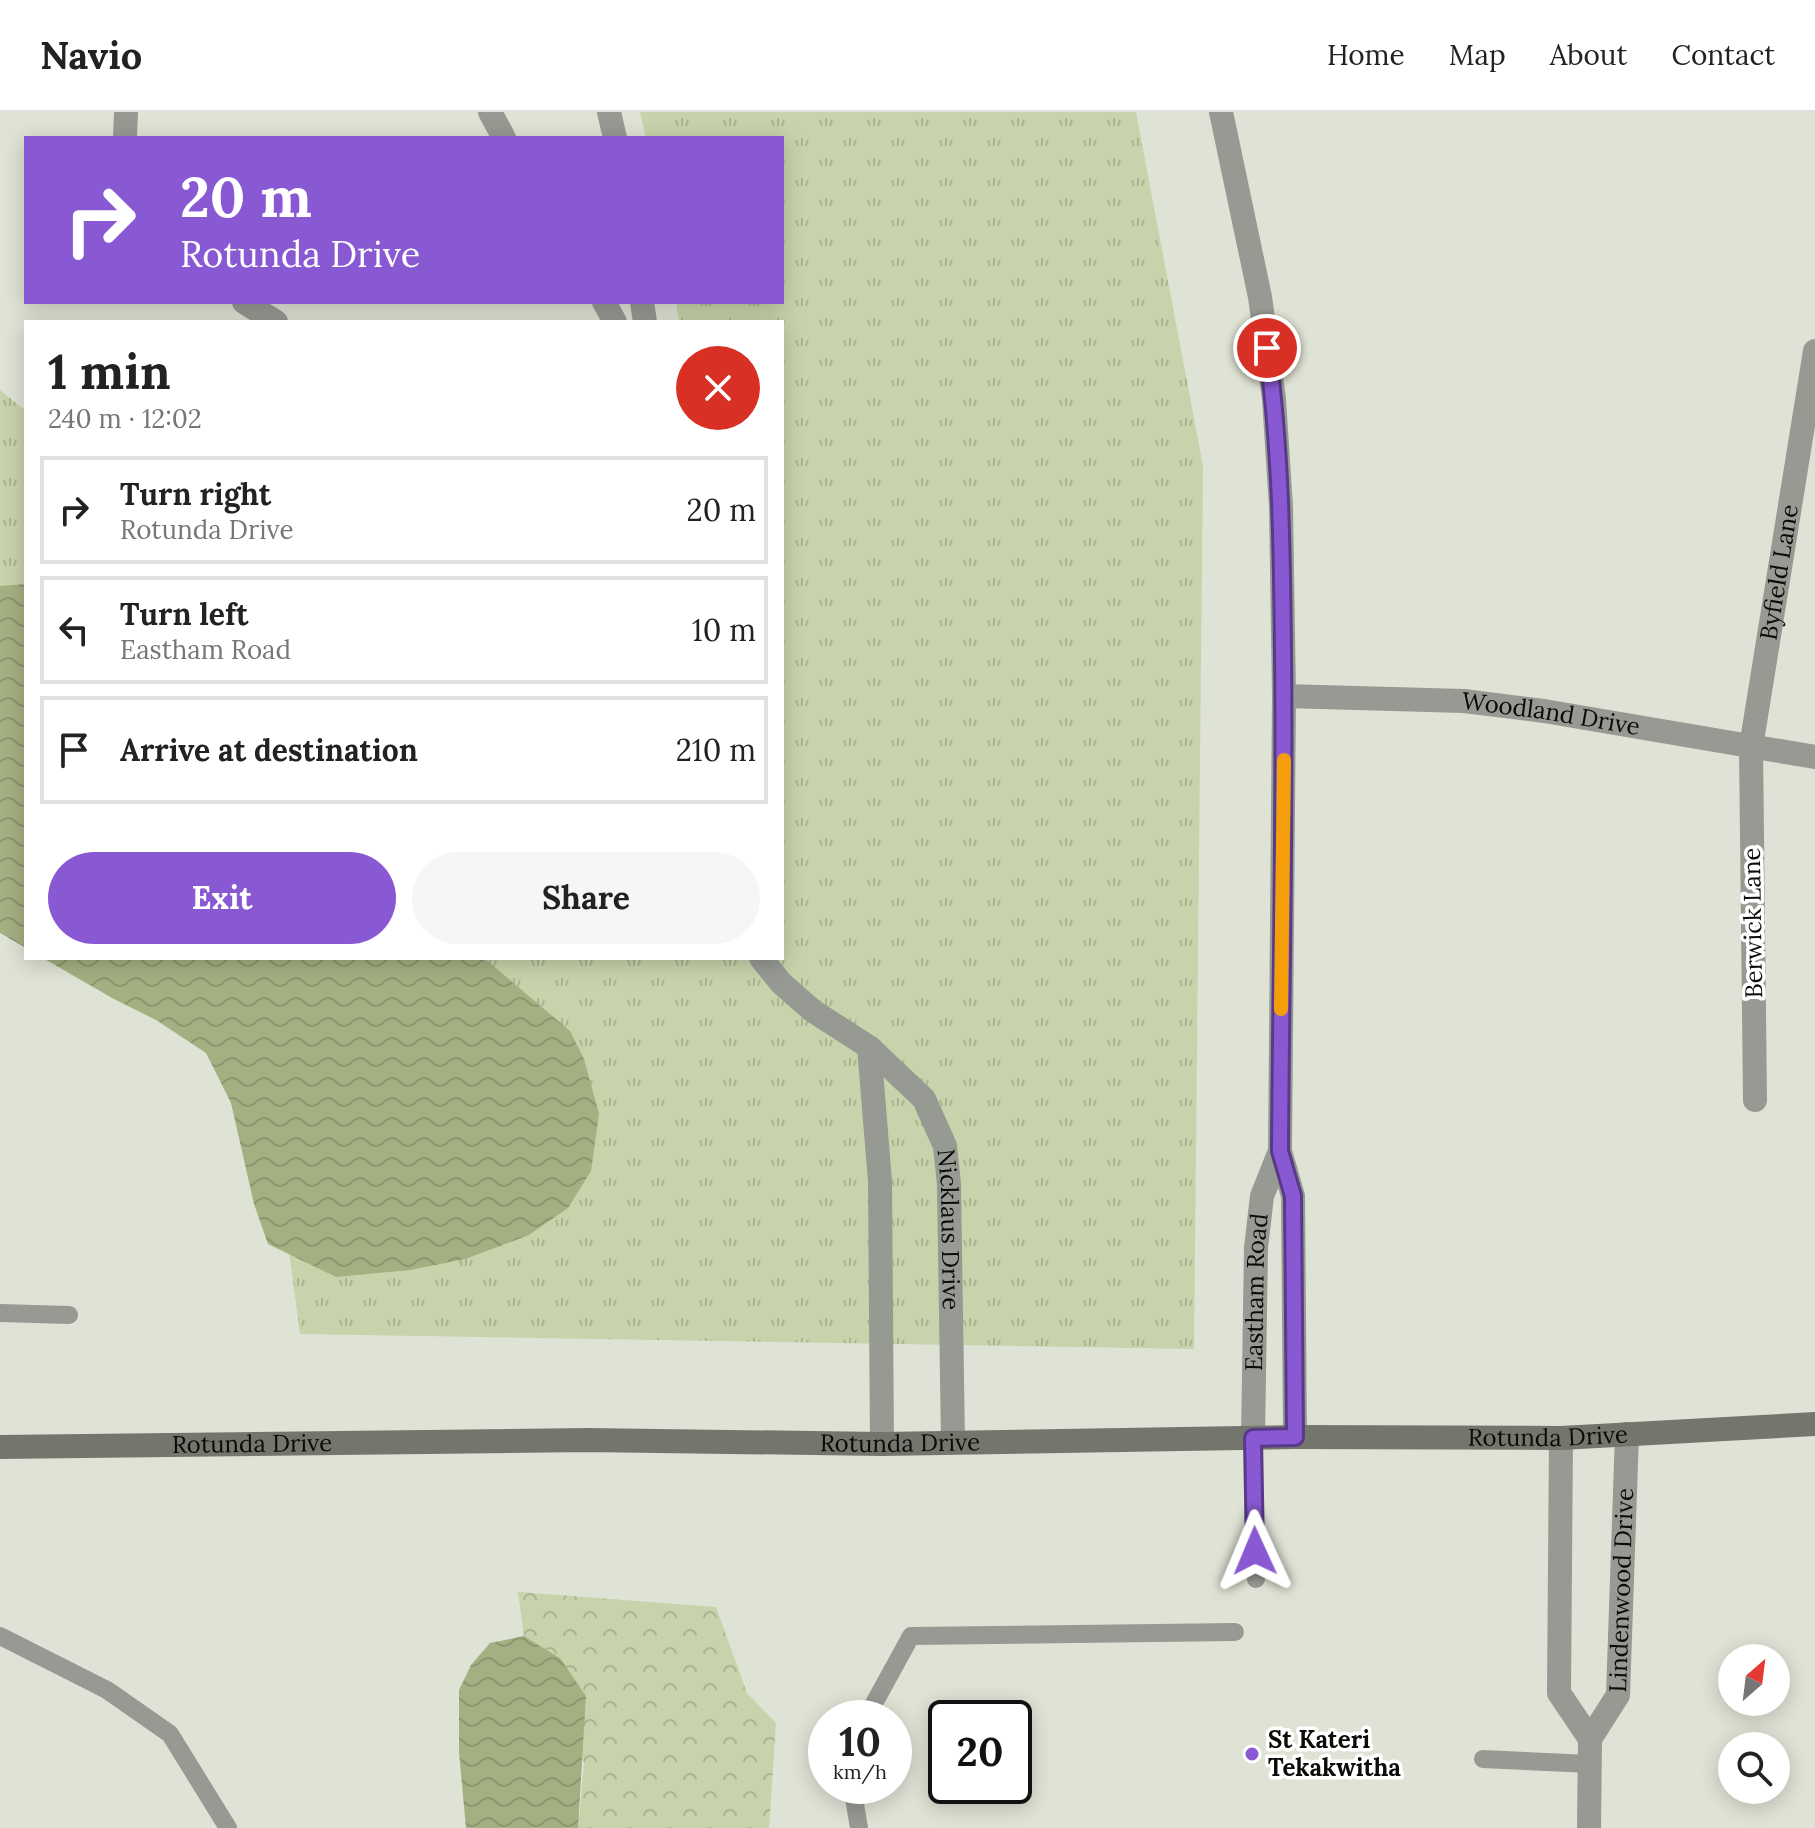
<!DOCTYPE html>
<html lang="en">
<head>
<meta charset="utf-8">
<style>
	:root { --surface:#fff; --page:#f6f6f6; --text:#222; --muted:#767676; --line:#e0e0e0; --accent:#8859d2 }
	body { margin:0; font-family:Lora,serif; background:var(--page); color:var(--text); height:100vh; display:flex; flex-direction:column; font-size:30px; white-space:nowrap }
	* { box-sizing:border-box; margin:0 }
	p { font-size:26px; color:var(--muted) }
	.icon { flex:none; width:44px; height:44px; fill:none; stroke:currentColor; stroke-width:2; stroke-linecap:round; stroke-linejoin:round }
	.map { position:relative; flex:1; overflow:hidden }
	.drawer { position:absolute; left:24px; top:208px; width:760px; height:640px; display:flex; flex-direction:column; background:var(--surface); border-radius:0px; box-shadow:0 4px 20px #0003 }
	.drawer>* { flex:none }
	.top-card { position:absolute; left:24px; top:24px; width:760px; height:168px; border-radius:0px; box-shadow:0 4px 20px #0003; background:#8859d2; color:#fff; overflow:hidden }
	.needle { width:52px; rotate:28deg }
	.tools { position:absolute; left:1718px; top:1532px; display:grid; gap:16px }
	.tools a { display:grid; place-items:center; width:72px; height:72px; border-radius:50%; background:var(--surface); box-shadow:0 4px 20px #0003; font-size:40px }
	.speed { position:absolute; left:808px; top:1588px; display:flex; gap:16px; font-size:40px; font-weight:700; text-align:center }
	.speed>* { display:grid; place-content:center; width:104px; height:104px; border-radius:50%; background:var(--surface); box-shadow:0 4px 20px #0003; line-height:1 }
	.speed small { font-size:20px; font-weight:400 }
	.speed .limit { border:4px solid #111; border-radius:12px; background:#fff; color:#111 }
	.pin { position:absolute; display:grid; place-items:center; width:68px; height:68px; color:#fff; margin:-34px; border:4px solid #fff; border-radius:50%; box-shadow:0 2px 8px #0007 }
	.me { position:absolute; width:88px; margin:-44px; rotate:359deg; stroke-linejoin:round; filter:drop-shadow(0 0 6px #0008) }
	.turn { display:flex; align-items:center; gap:28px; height:168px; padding:0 24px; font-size:36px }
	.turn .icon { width:104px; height:104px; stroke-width:2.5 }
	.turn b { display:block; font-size:56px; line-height:68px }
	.round { display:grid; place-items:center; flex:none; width:84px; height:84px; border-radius:42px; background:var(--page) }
	.overview { display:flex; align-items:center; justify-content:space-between; height:136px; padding:0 24px }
	h1 { font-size:48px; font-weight:800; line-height:60px }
	.button { display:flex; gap:16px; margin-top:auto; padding:16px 24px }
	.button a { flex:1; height:92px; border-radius:48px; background:var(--accent); color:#fff; font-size:32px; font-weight:800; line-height:92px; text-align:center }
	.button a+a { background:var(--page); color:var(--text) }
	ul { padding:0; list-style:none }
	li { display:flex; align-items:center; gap:24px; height:108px; margin:0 16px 12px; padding:0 8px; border:4px solid var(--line); border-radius:0px }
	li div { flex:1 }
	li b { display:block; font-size:30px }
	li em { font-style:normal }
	header { display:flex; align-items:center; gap:48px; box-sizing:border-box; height:112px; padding:0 40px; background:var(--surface); border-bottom:2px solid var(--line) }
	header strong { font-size:38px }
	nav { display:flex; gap:44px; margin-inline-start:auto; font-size:28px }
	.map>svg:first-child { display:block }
</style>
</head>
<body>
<header>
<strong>Navio</strong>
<nav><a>Home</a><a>Map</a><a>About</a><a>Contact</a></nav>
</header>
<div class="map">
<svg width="1815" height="1716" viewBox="0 0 1815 1716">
	<defs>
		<pattern id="grass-tufts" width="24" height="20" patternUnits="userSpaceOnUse" patternTransform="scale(2)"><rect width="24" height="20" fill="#c8d3ab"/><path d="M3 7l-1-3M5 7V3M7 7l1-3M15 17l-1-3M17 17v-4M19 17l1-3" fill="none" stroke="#aab492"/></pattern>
		<pattern id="forest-crowns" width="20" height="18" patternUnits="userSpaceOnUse" patternTransform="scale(2)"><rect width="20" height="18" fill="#c8d3ab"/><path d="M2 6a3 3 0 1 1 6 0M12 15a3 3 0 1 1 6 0" fill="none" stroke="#aab492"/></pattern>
		<pattern id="water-waves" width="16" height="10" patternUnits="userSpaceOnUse" patternTransform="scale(2)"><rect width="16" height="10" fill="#a4b082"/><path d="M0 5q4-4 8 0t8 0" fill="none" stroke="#8c966f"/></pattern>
	</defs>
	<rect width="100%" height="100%" fill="#dfe3d5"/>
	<g fill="url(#grass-tufts)">
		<path d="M640 0H1136L1203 354 1194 1237 300 1222 263 944 155 846H782V210H679L676 190H782V26H646Z"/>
		<path d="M0 278 26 299V729L0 715Z"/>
	</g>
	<path fill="url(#forest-crowns)" d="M518 1480 716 1495 747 1581 776 1611 769 1716H578L584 1652 560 1546 524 1524Z"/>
	<g fill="url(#water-waves)">
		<path d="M26 472V836L0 821V474Z"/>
		<path d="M43 846H484L570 919 584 947 599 1002 591 1059 568 1096 529 1123 465 1147 410 1158 336 1165 268 1132 254 1092 231 991 206 941 156 908 112 886Z"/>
		<path d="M524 1524 560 1546 586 1584 578 1716H466L459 1640V1578L471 1553 490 1531Z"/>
	</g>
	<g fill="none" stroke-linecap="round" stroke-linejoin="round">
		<g stroke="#979993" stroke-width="18">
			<path d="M0 1201 69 1203"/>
			<path d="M1253 1326 1256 1467"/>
			<path d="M0 1524 107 1578 170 1622 228 1716"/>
			<path d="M866 1606 911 1524 1235 1520"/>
			<path d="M1483 1647 1590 1652"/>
			<path d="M852 1674 859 1716"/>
		</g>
		<g stroke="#979993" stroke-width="24">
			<path d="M490 0 504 26"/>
			<path d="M609 0 615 26"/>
			<path d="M1221 0 1260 185 1274 287 1281 395 1284 584 1280 1039 1293 1084 1295 1325"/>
			<path d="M125 26 126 0"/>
			<path d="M244 190 276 210"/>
			<path d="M604 190 615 210"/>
			<path d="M642 190 645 210"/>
			<path id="s1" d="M1284 584 1464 589 1544 599 1815 645"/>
			<path id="s2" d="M761 846 781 871 813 899 869 935 924 987 945 1034 949 1072 953 1330"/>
			<path d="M869 935 880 1069 882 1332"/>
			<path id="s3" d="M1755 988 1751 635 1815 239"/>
			<path id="s4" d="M1253 1326 1256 1136 1262 1084 1280 1039"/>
			<path d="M1561 1326 1559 1581 1590 1627"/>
			<path id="s5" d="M1589 1716 1590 1627 1618 1583 1627 1322"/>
		</g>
		<path stroke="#74766e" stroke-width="24" id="s6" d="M0 1335 587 1328 882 1332 1295 1325 1561 1326 1815 1312"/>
	</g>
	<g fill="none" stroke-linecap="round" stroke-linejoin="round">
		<defs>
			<path id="route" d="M1255 1439 1253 1326 1295 1325 1293 1084 1280 1039C1281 872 1285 706 1283 540 1282 438 1281 337 1267 236"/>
		</defs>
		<use href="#route" stroke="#583a88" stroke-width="20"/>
		<use href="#route" stroke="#8859d2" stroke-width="14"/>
		<path stroke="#f59e0b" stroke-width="14" d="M1281 897 1284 648"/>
	</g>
	<circle fill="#8859d2" stroke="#fff" stroke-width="3" cx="1252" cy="1642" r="8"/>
	<g text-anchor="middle" stroke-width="7" stroke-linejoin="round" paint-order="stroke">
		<g font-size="24" fill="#0b0c08" stroke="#fff">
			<text dy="8" stroke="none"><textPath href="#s3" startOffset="530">Byfield Lane</textPath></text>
			<text dy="8" stroke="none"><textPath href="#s1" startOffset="268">Woodland Drive</textPath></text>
			<text transform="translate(1753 811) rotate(-91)" y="8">Berwick Lane</text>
			<text dy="8" stroke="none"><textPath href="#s2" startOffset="352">Nicklaus Drive</textPath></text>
			<text dy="8" stroke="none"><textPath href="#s4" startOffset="146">Eastham Road</textPath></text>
			<text dy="8" stroke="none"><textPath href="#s6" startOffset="1548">Rotunda Drive</textPath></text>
			<text dy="8" stroke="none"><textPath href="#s6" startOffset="900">Rotunda Drive</textPath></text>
			<text dy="8" stroke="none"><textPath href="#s6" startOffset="252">Rotunda Drive</textPath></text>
			<text dy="8" stroke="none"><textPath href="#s5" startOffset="246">Lindenwood Drive</textPath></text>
		</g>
		<g font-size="24" font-weight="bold" fill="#0b0c08" stroke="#fff" text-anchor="start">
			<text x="1268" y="1636">St Kateri<tspan x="1268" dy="28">Tekakwitha</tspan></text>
		</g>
	</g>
</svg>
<div class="tools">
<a><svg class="needle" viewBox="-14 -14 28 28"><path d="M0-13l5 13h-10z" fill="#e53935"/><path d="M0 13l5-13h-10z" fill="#767676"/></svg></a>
<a><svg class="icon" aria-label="search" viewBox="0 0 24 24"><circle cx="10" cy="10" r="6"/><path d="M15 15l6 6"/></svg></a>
</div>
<div class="speed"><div>10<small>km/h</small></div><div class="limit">20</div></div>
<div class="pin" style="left:1267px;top:236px;background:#d93025"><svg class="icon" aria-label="arrive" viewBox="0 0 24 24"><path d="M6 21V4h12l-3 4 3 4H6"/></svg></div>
<svg class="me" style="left:1255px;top:1439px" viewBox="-20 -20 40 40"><path d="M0-17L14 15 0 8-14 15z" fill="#8859d2" stroke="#fff" stroke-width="4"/></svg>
<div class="top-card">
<div class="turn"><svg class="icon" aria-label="right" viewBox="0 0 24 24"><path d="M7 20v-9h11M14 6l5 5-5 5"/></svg><div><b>20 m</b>Rotunda Drive</div></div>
</div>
<section class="drawer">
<div class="overview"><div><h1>1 min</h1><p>240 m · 12:02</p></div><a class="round" style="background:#d93025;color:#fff"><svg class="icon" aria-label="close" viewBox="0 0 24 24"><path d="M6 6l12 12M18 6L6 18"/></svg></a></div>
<ul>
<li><svg class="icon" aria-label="right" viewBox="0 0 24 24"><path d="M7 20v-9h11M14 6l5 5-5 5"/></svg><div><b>Turn right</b><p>Rotunda Drive</p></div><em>20 m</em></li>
<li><svg class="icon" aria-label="left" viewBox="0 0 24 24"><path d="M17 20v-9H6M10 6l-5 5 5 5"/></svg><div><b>Turn left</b><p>Eastham Road</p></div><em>10 m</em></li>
<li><svg class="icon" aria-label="arrive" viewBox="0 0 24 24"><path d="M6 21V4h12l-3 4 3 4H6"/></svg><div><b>Arrive at destination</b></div><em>210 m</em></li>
</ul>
<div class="button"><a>Exit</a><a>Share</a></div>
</section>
</div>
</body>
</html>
